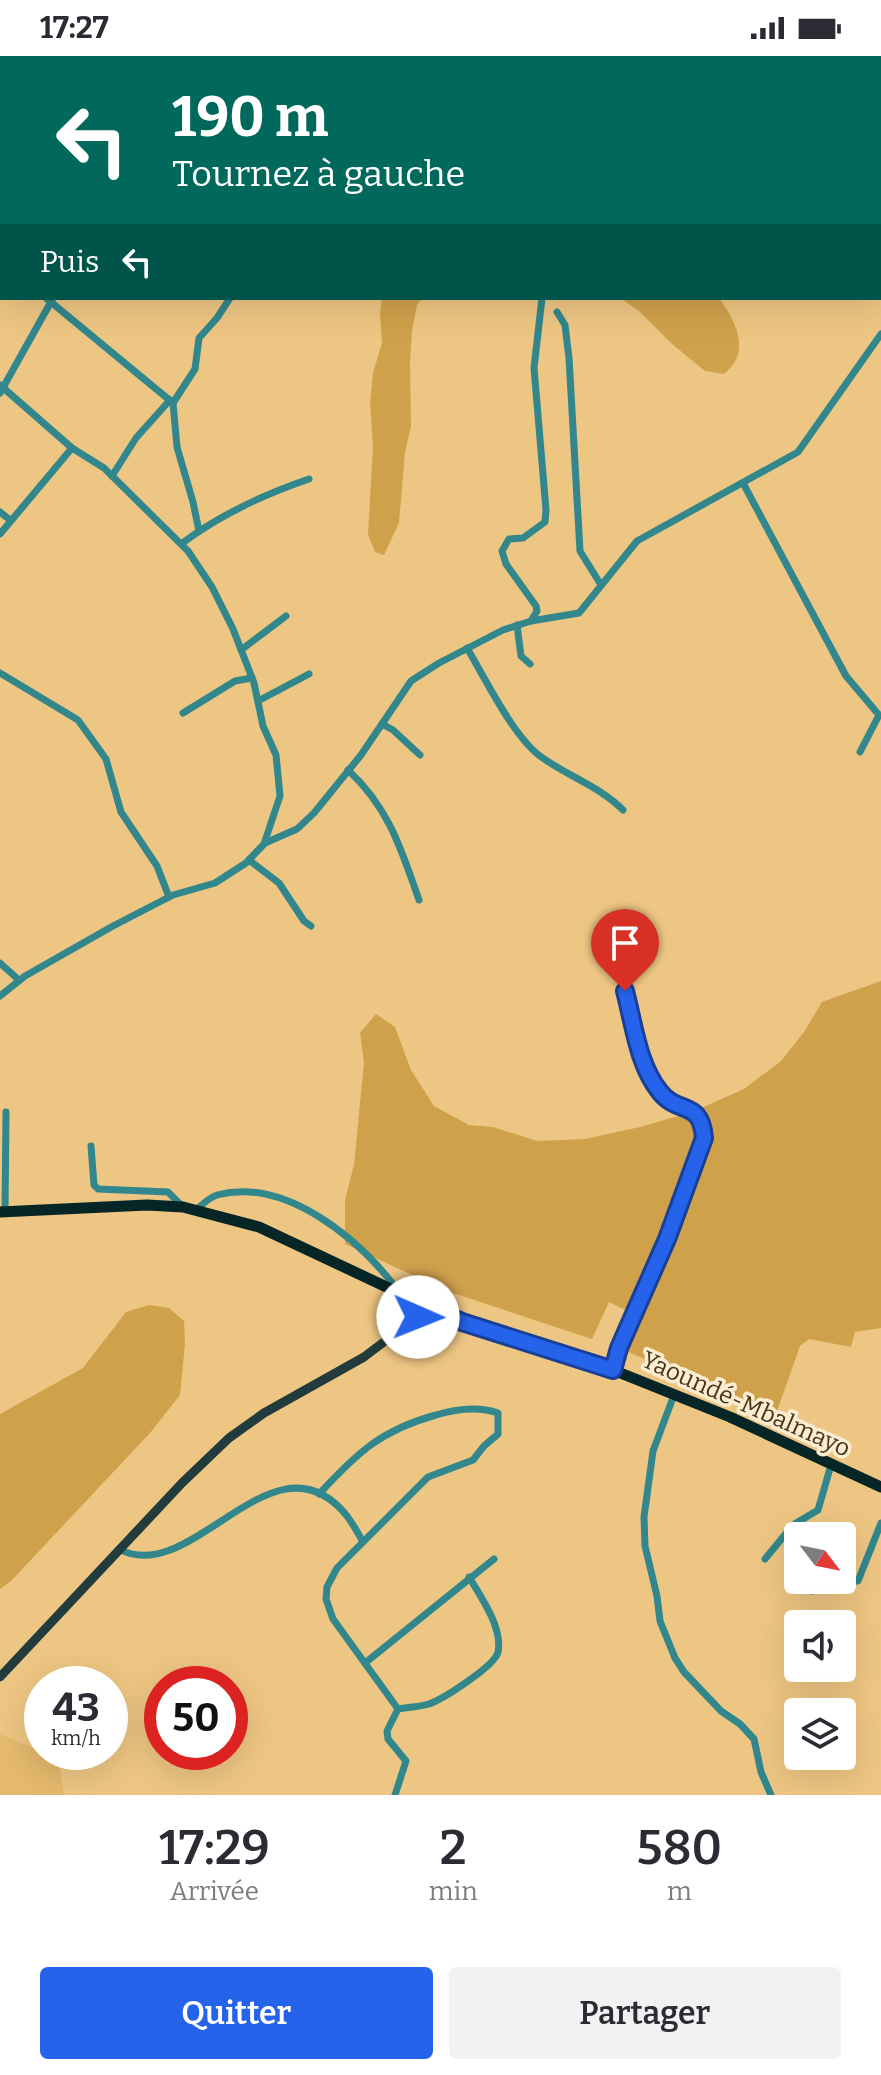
<!DOCTYPE html>
<html lang="fr">
<head>
<meta charset="utf-8">
<style>
	:root { --surface:#fff; --page:#f2f2f3; --text:#2b2b33; --muted:#7c7c81; --accent:#2563eb }
	body { margin:0; font-family:Bitter,serif; background:var(--page); color:var(--text); height:100vh; display:flex; flex-direction:column; font-size:30px; white-space:nowrap }
	* { box-sizing:border-box; margin:0 }
	p { font-size:26px; color:var(--muted) }
	.icon { flex:none; width:44px; height:44px; fill:none; stroke:currentColor; stroke-width:2; stroke-linecap:round; stroke-linejoin:round }
	.map { position:relative; height:1739px; overflow:hidden }
	.drawer { display:flex; flex-direction:column; background:var(--surface); flex:1 }
	.drawer>* { flex:none }
	.guide { position:absolute; left:0px; top:0px; width:882px; height:244px; box-shadow:0 8px 32px #0002; background:#00695c; color:#fff; overflow:hidden }
	.needle { width:52px; rotate:122deg }
	.fabs { position:absolute; left:784px; top:1466px; display:grid; gap:16px }
	.fabs a { display:grid; place-items:center; width:72px; height:72px; border-radius:8px; background:var(--surface); box-shadow:0 8px 32px #0002; font-size:40px }
	.speed { position:absolute; left:24px; top:1610px; display:flex; gap:16px; font-size:40px; font-weight:700; text-align:center }
	.speed>* { display:grid; place-content:center; width:104px; height:104px; border-radius:50%; background:var(--surface); box-shadow:0 8px 32px #0002; line-height:1 }
	.speed small { font-size:20px; font-weight:400 }
	.speed .limit { border:12px solid #d22; background:#fff; color:#111 }
	.pin { position:absolute; display:grid; place-items:center; width:68px; height:68px; color:#fff; margin:-82px -34px; border-radius:50% 50% 50% 0; rotate:-45deg; box-shadow:0 0 8px #0007 }
	.pin .icon { rotate:45deg }
	.me { position:absolute; width:88px; margin:-44px; rotate:91deg; stroke-linejoin:round; filter:drop-shadow(0 0 6px #0008) }
	.turn { display:flex; align-items:center; gap:28px; height:168px; padding:0 40px; font-size:36px }
	.turn .icon { width:104px; height:104px; stroke-width:2.5 }
	.turn b { display:block; font-size:56px; line-height:68px }
	.then { display:flex; align-items:center; height:76px; padding:0 40px; background:#0003; gap:16px; font-size:30px }
	.eta { display:flex; justify-content:space-evenly; align-items:center; height:136px; text-align:center }
	.eta b { font-size:48px; font-weight:600; line-height:56px }
	.primary-button { display:flex; gap:16px; margin-top:auto; padding:16px 40px }
	.primary-button a { flex:1; height:92px; border-radius:8px; background:var(--accent); color:#fff; font-size:32px; font-weight:600; line-height:92px; text-align:center }
	.primary-button a+a { background:var(--page); color:var(--text) }
	.status { display:flex; justify-content:space-between; align-items:center; height:56px; padding:0 40px; background:var(--surface); direction:ltr }
	.status svg { height:22px; fill:currentColor }
	.map>svg:first-child { display:block }
</style>
</head>
<body>
<div class="status"><b>17:27</b><svg viewBox="0 0 49 12"><path d="M0 12V9h3v3zM5 12V6h3v6zM10 12V3h3v9zM15 12V0h3v12zM26 1h20v11H26zM47 4h2v5h-2z"/></svg></div>
<div class="map">
<svg width="881" height="1739" viewBox="0 0 881 1739">
	<rect width="100%" height="100%" fill="#eec683"/>
	<path fill="#e5b96e" d="M0 1678 58 1703 64 1739H0Z"/>
	<g fill="#d0a14b">
		<path d="M382 242H422L417 249 412 274 410 307 411 370 405 396 399 467 384 499 375 496 368 479 373 390 370 348 373 317 382 287 380 257Z"/>
		<path d="M620 242H719C736 266 752 296 724 318L705 315 672 288 639 255Z"/>
		<path d="M881 925V1272L855 1276 851 1291 809 1283 800 1290 776 1358 628 1296 640 1261 609 1246 592 1283 447 1235 345 1188V1144L354 1109 364 1007 360 977 376 958 395 971 411 1014 434 1050 469 1069 493 1071 537 1085 585 1083 640 1071 692 1056 744 1033 781 1005 804 976 822 946Z"/>
		<path d="M149 1249 169 1252 184 1265 185 1288 180 1339 150 1377 11 1525 0 1533V1358L83 1312 126 1256Z"/>
	</g>
	<g fill="none" stroke-linecap="round" stroke-linejoin="round">
		<g stroke="#31878c" stroke-width="7">
			<path d="M528 0 531 2"/>
			<path d="M670 0 673 2"/>
			<path d="M794 0 797 2"/>
			<path d="M880 136 881 137"/>
			<path d="M0 205 2 206"/>
			<path d="M880 228H881"/>
			<path d="M46 242 173 347 177 391 193 446 199 475"/>
			<path d="M557 256 565 269 569 302 580 495 601 529"/>
			<path d="M0 329 72 392 104 412 188 495 212 531 233 573 254 627 263 670 276 699 280 740 264 788 246 807 215 827 173 839 113 870 25 920 0 940"/>
			<path d="M0 337 52 244"/>
			<path d="M173 347 195 313 199 282 217 262 230 242"/>
			<path d="M112 420 136 382 170 344"/>
			<path d="M743 427 846 620 879 659 860 696"/>
			<path d="M0 456 10 464"/>
			<path d="M0 478 72 392"/>
			<path d="M181 488C221 458 262 439 309 423"/>
			<path d="M531 565 579 557 637 485 798 396 881 278"/>
			<path d="M517 569 521 600 530 608"/>
			<path d="M467 592C485 622 513 680 540 700 567 720 599 730 623 754"/>
			<path d="M241 594 286 560"/>
			<path d="M0 617 78 664 106 703 121 756 157 810 169 841"/>
			<path d="M258 645 309 618"/>
			<path d="M183 657 235 625 252 622"/>
			<path d="M382 668 393 674 420 699"/>
			<path d="M348 714C389 752 401 793 419 844"/>
			<path d="M265 787 297 773 314 757 361 699 411 625 439 607 503 574 531 565 537 555 536 550 506 508 502 495 509 483 523 482 545 466 546 454 534 312 542 242"/>
			<path d="M249 804 279 827 304 865 311 870"/>
			<path d="M0 907 19 924"/>
			<path d="M91 1090 94 1129 98 1133 168 1136 183 1151"/>
			<path d="M197 1153C203 1148 210 1141 217 1139 285 1121 358 1182 396 1232"/>
			<path d="M5 1156 6 1056"/>
			<path d="M613 1314 619 1292 667 1183 704 1082C700 1043 678 1060 660 1036 638 1008 634 969 625 935"/>
			<path d="M674 1339 653 1395 644 1461 645 1490 657 1540 660 1565 675 1602 684 1616 721 1655 740 1668 754 1683 761 1716 771 1739"/>
			<path d="M319 1438C357 1397 381 1374 436 1359 456 1353 478 1350 498 1357V1378L484 1390 473 1404 428 1421 337 1512 327 1531 326 1543 333 1563 398 1653"/>
			<path d="M119 1493C192 1533 274 1369 347 1460 353 1468 358 1477 363 1486"/>
			<path d="M765 1503 793 1469 818 1454 831 1409"/>
			<path d="M812 1535C831 1532 838 1526 858 1525L881 1467"/>
			<path d="M365 1607 494 1503"/>
			<path d="M395 1739 406 1705 388 1683 387 1675 398 1653C409 1651 419 1651 429 1648 443 1643 495 1610 498 1596 503 1572 481 1541 469 1521"/>
		</g>
		<path stroke="#223b3c" stroke-width="9" d="M0 1621 182 1427 229 1382 264 1357 364 1301 430 1251"/>
		<path stroke="#052526" stroke-width="11" d="M0 1156 147 1149 183 1151 259 1171 446 1259 613 1314 730 1361 881 1431"/>
	</g>
	<g fill="none" stroke-linecap="round" stroke-linejoin="round">
		<defs>
			<path id="route" d="M418 1261 430 1251 462 1266 613 1314 619 1292 667 1183 704 1082C701 1043 678 1059 660 1036 638 1009 634 969 625 935"/>
		</defs>
		<use href="#route" stroke="#184099" stroke-width="20"/>
		<use href="#route" stroke="#2563eb" stroke-width="14"/>
	</g>
	<g text-anchor="middle" stroke-width="7" stroke-linejoin="round" paint-order="stroke">
		<g font-size="24" fill="#453519" stroke="#fcecd1">
			<text transform="translate(746 1348) rotate(24)" y="8">Yaoundé-Mbalmayo</text>
		</g>
	</g>
</svg>
<div class="fabs">
<a><svg class="needle" viewBox="-14 -14 28 28"><path d="M0-13l5 13h-10z" fill="#e53935"/><path d="M0 13l5-13h-10z" fill="#7c7c81"/></svg></a>
<a><svg class="icon" aria-label="sound" viewBox="0 0 24 24"><path d="M4 9h4l5-4v14l-5-4H4zM17 9q2 3 0 6"/></svg></a>
<a><svg class="icon" aria-label="layers" viewBox="0 0 24 24"><path d="M12 4l9 5-9 5-9-5zM3 14l9 5 9-5"/></svg></a>
</div>
<div class="speed"><div>43<small>km/h</small></div><div class="limit">50</div></div>
<div class="pin" style="left:625px;top:935px;background:#d93025"><svg class="icon" aria-label="arrive" viewBox="0 0 24 24"><path d="M6 21V4h12l-3 4 3 4H6"/></svg></div>
<svg class="me" style="left:418px;top:1261px" viewBox="-20 -20 40 40"><circle r="19" fill="#fff"/><path d="M0-13L10 11 0 6-10 11z" fill="#2563eb"/></svg>
<div class="guide">
<div class="turn"><svg class="icon" aria-label="left" viewBox="0 0 24 24"><path d="M17 20v-9H6M10 6l-5 5 5 5"/></svg><div><b>190 m</b>Tournez à gauche</div></div>
<div class="then">Puis<svg class="icon" aria-label="left" viewBox="0 0 24 24"><path d="M17 20v-9H6M10 6l-5 5 5 5"/></svg></div>
</div>
</div>
<section class="drawer">
<div class="eta">
<div><b>17:29</b><p>Arrivée</p></div>
<div><b>2</b><p>min</p></div>
<div><b>580</b><p>m</p></div>
</div>
<div class="primary-button"><a>Quitter</a><a>Partager</a></div>
</section>
</body>
</html>
